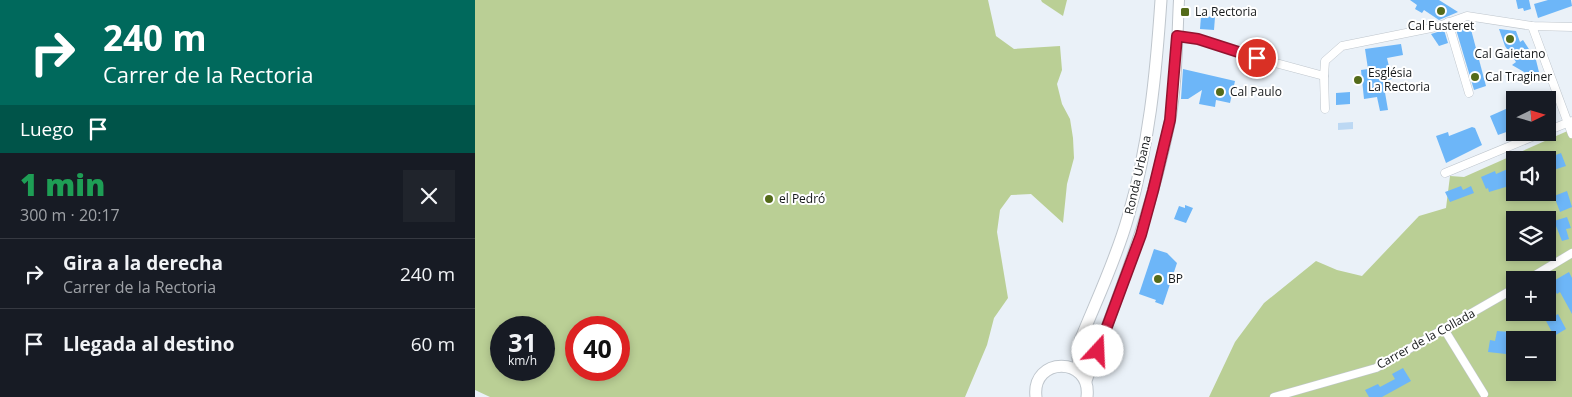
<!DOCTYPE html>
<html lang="es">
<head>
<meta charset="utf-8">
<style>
	:root { --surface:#171b24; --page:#20242c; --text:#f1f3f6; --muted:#9ea1a6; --line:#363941 }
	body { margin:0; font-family:"Open Sans",sans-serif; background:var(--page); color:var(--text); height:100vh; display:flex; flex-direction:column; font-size:19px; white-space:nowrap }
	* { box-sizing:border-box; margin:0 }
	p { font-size:16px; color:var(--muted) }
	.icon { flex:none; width:28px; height:28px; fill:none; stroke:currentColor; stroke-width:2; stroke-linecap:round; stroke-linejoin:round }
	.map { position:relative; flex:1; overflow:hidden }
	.side { display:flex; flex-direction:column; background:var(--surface); width:475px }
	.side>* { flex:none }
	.top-card { background:#00695c; color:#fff; overflow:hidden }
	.needle { width:32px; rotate:85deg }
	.buttons { position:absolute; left:1031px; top:91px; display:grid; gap:10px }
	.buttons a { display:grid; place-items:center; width:50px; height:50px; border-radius:0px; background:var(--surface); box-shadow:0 2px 8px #0003; font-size:25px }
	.speed { position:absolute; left:15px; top:316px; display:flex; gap:10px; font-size:25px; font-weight:700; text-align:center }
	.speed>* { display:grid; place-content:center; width:65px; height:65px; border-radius:50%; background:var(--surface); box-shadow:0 2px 8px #0003; line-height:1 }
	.speed small { font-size:12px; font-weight:400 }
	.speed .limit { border:8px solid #d22; background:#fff; color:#111 }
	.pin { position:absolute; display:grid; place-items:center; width:42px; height:42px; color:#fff; margin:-21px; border:2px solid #fff; border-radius:50%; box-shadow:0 1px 5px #0007 }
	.me { position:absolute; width:55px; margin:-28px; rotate:20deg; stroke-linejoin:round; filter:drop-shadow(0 0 4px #0008) }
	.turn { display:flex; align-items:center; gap:18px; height:105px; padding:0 20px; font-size:22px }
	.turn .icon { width:65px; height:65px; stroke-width:2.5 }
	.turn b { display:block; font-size:35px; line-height:42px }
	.then { display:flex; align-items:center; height:48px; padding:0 20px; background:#0003; gap:10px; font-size:19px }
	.round { display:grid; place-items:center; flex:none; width:52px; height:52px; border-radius:0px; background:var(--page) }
	.overview { display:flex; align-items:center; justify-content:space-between; height:85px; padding:0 20px }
	h1 { font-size:30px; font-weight:800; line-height:38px; color:#1e9e55 }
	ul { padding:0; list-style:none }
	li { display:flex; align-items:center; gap:15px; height:70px; padding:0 20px; border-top:1px solid var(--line) }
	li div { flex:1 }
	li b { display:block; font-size:19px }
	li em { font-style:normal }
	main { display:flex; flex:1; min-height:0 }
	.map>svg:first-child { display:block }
</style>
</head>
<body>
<main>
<section class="side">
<div class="top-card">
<div class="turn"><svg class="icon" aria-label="right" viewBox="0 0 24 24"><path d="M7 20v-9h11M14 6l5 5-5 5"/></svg><div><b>240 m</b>Carrer de la Rectoria</div></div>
<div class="then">Luego<svg class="icon" aria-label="arrive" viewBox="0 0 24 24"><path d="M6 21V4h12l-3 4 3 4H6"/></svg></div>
</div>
<div class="overview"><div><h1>1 min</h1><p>300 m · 20:17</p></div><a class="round"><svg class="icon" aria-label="close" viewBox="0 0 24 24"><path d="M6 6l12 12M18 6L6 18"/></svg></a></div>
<ul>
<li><svg class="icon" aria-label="right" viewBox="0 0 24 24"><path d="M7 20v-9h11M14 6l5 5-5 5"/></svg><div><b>Gira a la derecha</b><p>Carrer de la Rectoria</p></div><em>240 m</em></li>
<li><svg class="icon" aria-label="arrive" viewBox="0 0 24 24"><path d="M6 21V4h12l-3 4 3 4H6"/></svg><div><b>Llegada al destino</b></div><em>60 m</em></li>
</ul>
</section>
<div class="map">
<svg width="1097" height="397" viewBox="0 0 1097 397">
	<rect width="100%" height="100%" fill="#eaf1f8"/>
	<g fill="#bacf95" fill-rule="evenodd">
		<path d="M0 0H513L521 36 539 49 585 46 587 70 582 84 587 104 595 119 598 138 599 158 592 184 588 223 556 194 536 195 525 210 522 232 533 298 519 318 512 345 490 397H15L0 390ZM26 328H69V370H26ZM101 328H144V370H101Z"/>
		<path d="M566 0H592L588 16 567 2Z"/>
		<path d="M1097 129V397H734L760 342 789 303 841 261 862 270 887 276 944 216 971 208 975 176 989 177ZM1040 160H1072V192H1040ZM1040 220H1072V252H1040ZM1040 280H1072V312H1040ZM1040 340H1072V372H1040Z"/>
	</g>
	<path fill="#bcd8f3" d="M878 122V129L863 130V123Z"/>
	<g fill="#6db6f8">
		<path d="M935 0H964L983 12 964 20 949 10 947 13 940 9 942 5Z"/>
		<path d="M1041 0H1054L1056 9 1049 11 1048 8 1043 9Z"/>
		<path d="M1073 0H1096L1097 6 1063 18 1059 4Z"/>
		<path d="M726 16 740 17 739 30 725 29Z"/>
		<path d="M994 22 1011 86 999 90 980 26Z"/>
		<path d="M1024 29 1041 31 1045 42 1048 40 1061 60 1064 72 1051 77 1049 72 1037 65 1041 62 1030 46Z"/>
		<path d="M969 30 973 43 964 46 956 34Z"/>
		<path d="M926 44 928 55 912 58 917 79 908 81 913 110 905 111 902 97 889 99 886 70 893 69 890 49Z"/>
		<path d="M708 69 760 81 755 103 741 100 740 107 724 104 727 90 713 99H706Z"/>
		<path d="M875 92V104L861 105V93Z"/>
		<path d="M1040 105V118L1034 121 1037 130 1023 135 1015 116Z"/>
		<path d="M997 127 1000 128 1007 145 971 163 961 136 973 132 974 136Z"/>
		<path d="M1076 152 1078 156 1086 153 1091 166 1072 172V160H1056Z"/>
		<path d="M1040 166V200L1034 186 1014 192 1013 188 1011 189 1006 177 1020 171 1021 174Z"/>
		<path d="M986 186 988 190 996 186 999 193 975 202 970 192Z"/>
		<path d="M1092 191 1097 207 1085 212 1079 196Z"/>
		<path d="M710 205 718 208 711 223 699 219 704 206 710 208Z"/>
		<path d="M1092 217 1096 228 1091 229 1094 239 1087 241 1079 221Z"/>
		<path d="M679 249 692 253 702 263 688 305 680 302 681 300 664 294Z"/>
		<path d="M1094 272 1097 278V314L1085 292 1082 294 1075 283Z"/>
		<path d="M1083 314 1091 329 1079 336 1071 321Z"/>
		<path d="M1022 331 1036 332 1035 336 1040 337V355L1013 352 1015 340 1020 341Z"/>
		<path d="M928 368 936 381 907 397H894L890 390 903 384 905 387 920 379 917 374Z"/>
	</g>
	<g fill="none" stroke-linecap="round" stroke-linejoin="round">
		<defs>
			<g id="minor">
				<path d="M973 22 994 93"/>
				<path d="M1057 26 1097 134"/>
				<path d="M702 36 723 39 767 54 849 76 850 61 867 46 961 27 992 16 1057 26 1097 27"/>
				<path d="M849 76 850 109"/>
				<path d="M1072 131 1097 121"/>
				<path d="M970 173 1069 132"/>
				<path d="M1052 280 1097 253"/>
				<path d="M969 329 1009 394"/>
				<path d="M799 397 901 368 1040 288"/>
			</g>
			<path id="tertiary" d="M611 382C643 295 677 213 695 121 702 84 702 38 704 0"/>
			<g id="secondary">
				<path d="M605 373 603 358 605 341C621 301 641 260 653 217 674 146 681 74 686 0"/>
				<path d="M561 397C556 356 617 356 612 397"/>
			</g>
		</defs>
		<use href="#minor" stroke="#bfc6cd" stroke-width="9"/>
		<use href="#tertiary" stroke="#bfc6cd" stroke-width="12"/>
		<use href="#secondary" stroke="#bfc6cd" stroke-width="13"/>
		<use href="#minor" stroke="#fff" stroke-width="8"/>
		<use href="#tertiary" stroke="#fff" stroke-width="10"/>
		<use href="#secondary" stroke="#fff" stroke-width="11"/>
	</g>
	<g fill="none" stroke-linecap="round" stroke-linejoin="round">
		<defs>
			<path id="route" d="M623 351 666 235 678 191 695 120 702 36 723 39 782 58"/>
		</defs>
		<use href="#route" stroke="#92132f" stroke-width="12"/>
		<use href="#route" stroke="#e11d48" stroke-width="9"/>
	</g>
	<g fill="#546b1a" stroke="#fff" stroke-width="2">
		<circle cx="966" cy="11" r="5"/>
		<rect x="705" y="7" width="10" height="10" rx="2.5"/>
		<circle cx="1035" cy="39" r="5"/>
		<circle cx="1000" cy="77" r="5"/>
		<circle cx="883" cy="80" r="5"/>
		<circle cx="745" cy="92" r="5"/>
		<circle cx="294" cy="199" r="5"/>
		<circle cx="683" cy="279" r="5"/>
	</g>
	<g text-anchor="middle" stroke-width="4" stroke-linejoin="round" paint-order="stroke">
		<g font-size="12" fill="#15181a" stroke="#fff" text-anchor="start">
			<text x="720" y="16">La Rectoria</text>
			<text x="966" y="30" text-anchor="middle">Cal Fusteret</text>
			<text x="1035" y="58" text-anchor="middle">Cal Gaietano</text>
			<text x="893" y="77">Església<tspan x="893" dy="14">La Rectoria</tspan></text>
			<text x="1010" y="81">Cal Traginer</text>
			<text x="755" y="96">Cal Paulo</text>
			<text x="304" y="203">el Pedró</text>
			<text x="693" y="283">BP</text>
		</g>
		<g font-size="12" fill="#15181a" stroke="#fff">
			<text transform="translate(663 175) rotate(-77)" y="4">Ronda Urbana</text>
			<text transform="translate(951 339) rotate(-29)" y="4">Carrer de la Collada</text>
		</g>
	</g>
</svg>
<div class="buttons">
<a><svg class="needle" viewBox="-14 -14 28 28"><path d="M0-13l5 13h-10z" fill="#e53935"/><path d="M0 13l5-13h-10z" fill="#9ea1a6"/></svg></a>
<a><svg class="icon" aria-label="sound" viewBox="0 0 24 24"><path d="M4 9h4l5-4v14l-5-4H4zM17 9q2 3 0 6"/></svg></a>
<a><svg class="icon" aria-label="layers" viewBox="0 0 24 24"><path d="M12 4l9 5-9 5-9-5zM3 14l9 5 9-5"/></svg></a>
<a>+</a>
<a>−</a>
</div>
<div class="speed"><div>31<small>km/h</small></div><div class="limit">40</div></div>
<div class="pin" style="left:782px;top:58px;background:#d93025"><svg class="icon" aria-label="arrive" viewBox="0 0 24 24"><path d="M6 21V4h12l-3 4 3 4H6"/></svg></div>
<svg class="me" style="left:623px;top:351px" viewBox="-20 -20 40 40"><circle r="19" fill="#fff"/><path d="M0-13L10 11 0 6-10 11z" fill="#e11d48"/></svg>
</div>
</main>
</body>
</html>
